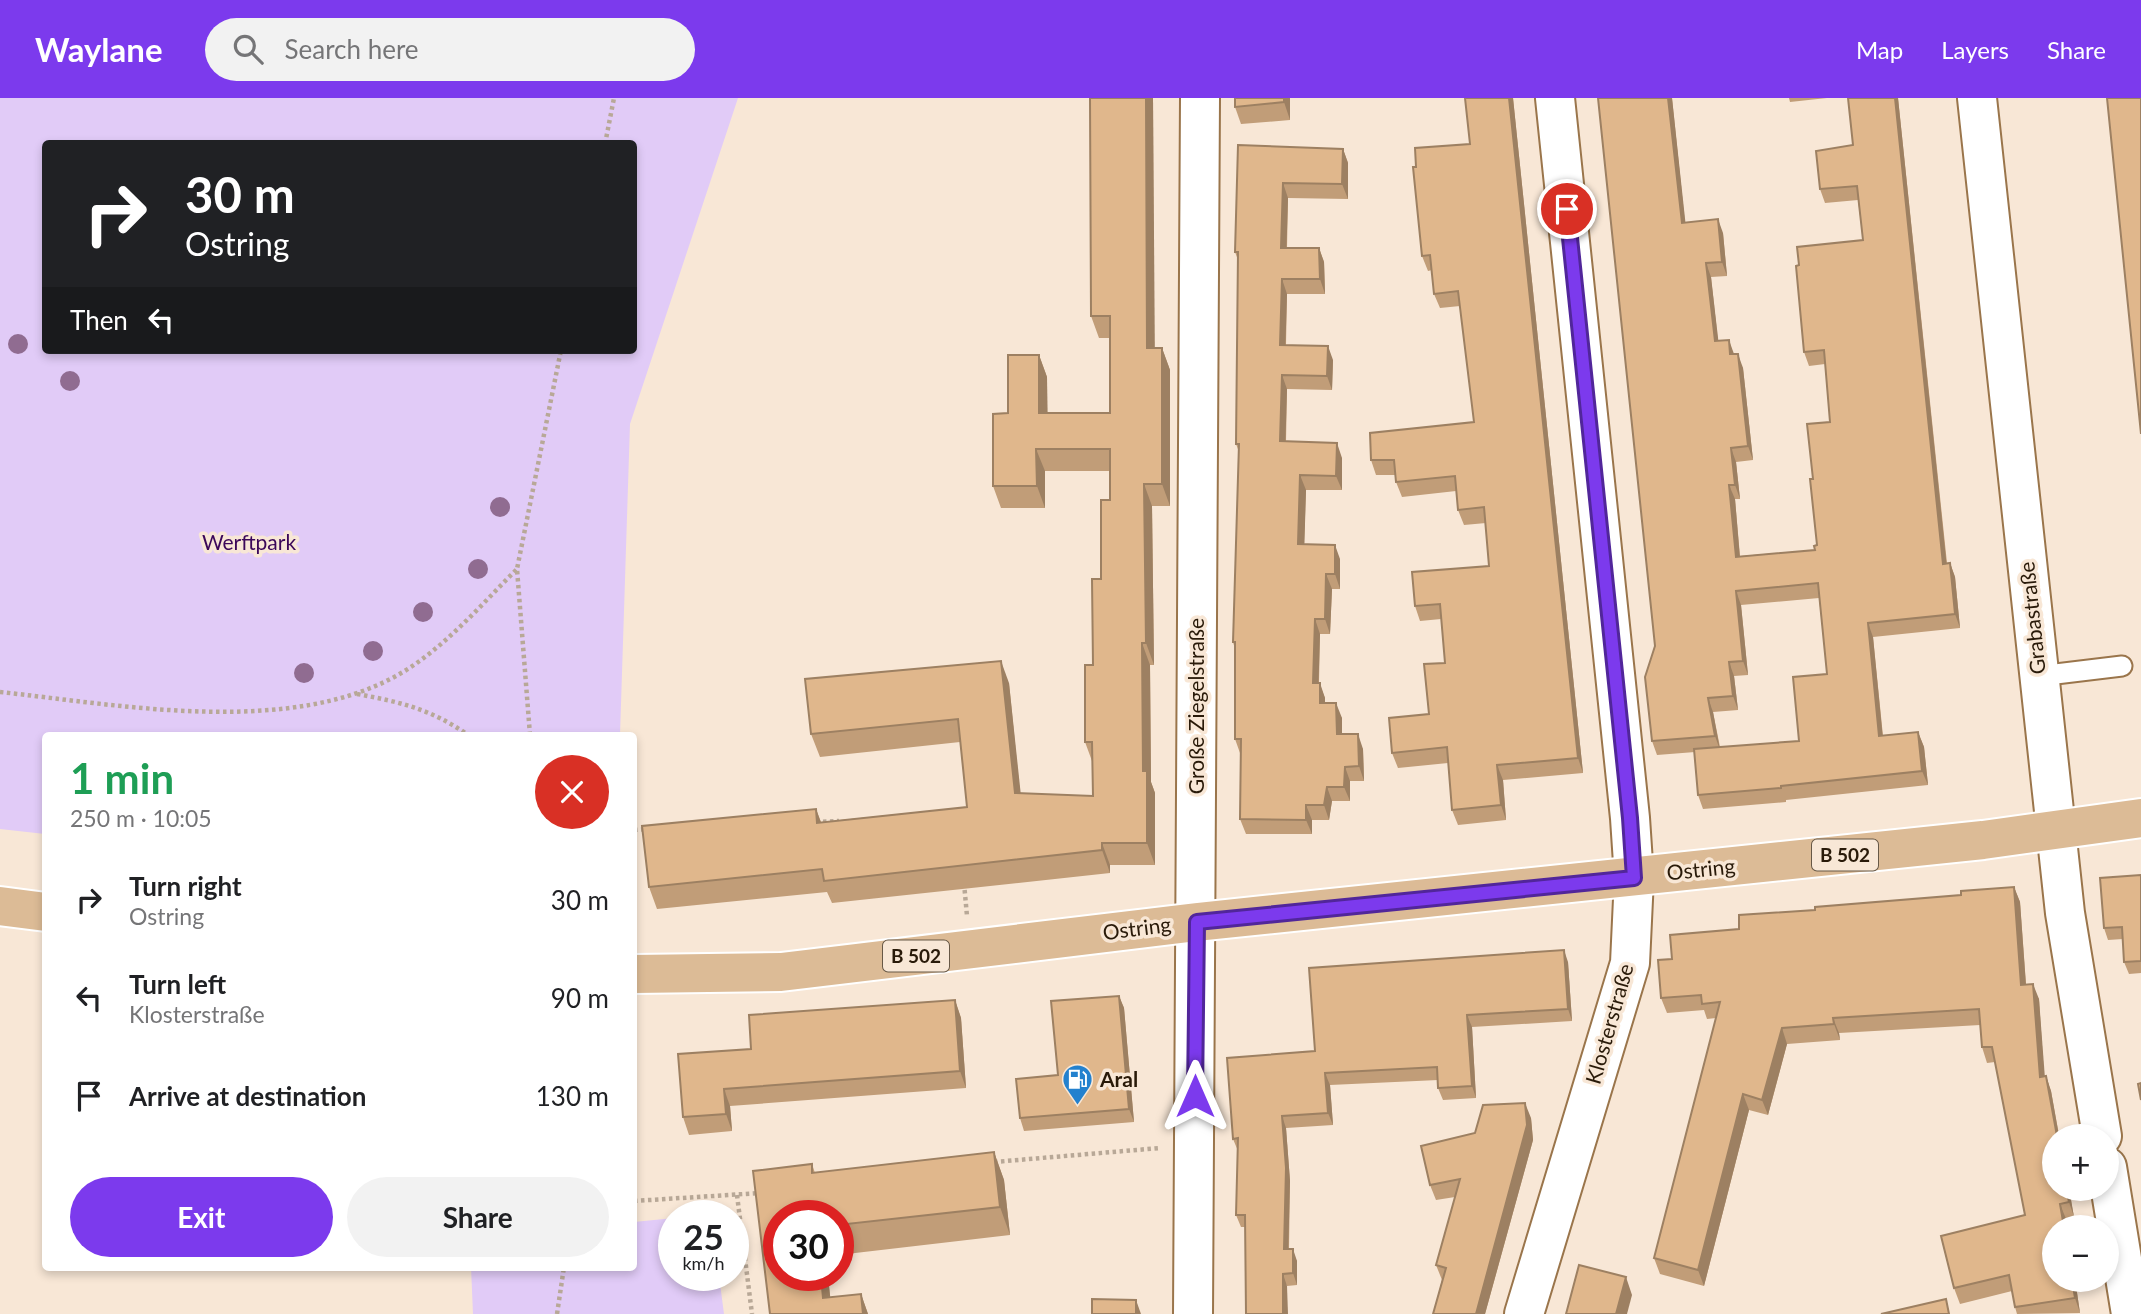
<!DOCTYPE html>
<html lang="en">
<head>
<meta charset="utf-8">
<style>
	:root { --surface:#fff; --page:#f2f2f2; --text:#202124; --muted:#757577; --accent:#7c3aed }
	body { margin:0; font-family:Lato,sans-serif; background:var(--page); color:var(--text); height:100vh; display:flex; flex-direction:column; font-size:26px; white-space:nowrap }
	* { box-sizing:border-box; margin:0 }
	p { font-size:23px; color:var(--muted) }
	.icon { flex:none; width:38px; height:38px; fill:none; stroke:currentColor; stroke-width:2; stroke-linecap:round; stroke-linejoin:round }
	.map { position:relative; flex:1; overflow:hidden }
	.drawer { position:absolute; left:42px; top:634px; width:595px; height:539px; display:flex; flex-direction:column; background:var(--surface); border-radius:7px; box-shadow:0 4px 10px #0003 }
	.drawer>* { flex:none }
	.guide { position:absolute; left:42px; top:42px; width:595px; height:214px; border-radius:7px; box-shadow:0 4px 10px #0003; background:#202124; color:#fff; overflow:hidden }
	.fabs { position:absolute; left:2042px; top:1026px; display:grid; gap:14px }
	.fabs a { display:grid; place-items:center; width:77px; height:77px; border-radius:50%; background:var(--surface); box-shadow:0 4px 10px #0003; font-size:35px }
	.speed { position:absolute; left:658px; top:1102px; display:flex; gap:14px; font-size:35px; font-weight:700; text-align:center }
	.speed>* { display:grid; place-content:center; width:91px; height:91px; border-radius:50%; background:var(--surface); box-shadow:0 4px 10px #0003; line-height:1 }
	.speed small { font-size:18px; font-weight:400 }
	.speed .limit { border:10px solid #d22; background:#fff; color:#111 }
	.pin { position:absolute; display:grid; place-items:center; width:60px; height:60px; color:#fff; margin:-30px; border:4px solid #fff; border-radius:50%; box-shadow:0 2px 7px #0007 }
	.me { position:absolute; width:77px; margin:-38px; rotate:0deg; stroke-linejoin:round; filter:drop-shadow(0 0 5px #0008) }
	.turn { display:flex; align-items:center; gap:24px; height:147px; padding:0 28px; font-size:32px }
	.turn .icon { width:91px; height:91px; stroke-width:2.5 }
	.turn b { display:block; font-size:49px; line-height:60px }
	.then { display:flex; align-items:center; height:66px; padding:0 28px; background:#0003; gap:14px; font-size:26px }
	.round { display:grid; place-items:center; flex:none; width:74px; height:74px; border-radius:37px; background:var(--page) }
	.overview { display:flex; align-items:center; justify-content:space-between; height:119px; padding:0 28px }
	h1 { font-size:42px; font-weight:700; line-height:52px; color:#1e9e55 }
	.cta { display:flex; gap:14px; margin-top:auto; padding:14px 28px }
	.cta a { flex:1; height:80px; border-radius:42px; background:var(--accent); color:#fff; font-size:28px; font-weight:700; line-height:80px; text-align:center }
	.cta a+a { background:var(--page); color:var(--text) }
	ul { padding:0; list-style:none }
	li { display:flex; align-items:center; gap:21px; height:98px; padding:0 28px }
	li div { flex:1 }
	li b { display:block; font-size:26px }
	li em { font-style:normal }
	header { display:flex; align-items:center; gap:42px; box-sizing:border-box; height:98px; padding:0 35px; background:var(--accent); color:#fff }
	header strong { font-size:33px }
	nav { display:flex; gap:38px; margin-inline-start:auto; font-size:24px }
	.search { width:490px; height:63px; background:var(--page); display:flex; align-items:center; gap:18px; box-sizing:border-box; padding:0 24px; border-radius:38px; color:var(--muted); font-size:26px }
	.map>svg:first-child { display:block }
</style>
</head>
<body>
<header>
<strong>Waylane</strong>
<div class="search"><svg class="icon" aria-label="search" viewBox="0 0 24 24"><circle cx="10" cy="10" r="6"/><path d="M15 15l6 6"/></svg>Search here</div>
<nav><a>Map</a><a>Layers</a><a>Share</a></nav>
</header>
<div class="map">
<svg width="2141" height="1216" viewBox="0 0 2141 1216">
	<rect width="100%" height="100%" fill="#f8e7d6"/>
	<g fill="#e1cbf7" fill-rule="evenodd">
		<path d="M0 0H738L630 326 620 637H46L45 736 0 731ZM46 46H634V252H46Z"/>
		<path d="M674 1120V1178H719L724 1216H473L471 1169H634V1124Z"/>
	</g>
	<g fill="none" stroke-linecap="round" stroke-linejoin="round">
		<defs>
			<path id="service" d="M2039 578 2122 568"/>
			<g id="minor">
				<path d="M1977 0 2065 815 2102 1038"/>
				<path d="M2107 1069 2131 1216"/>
				<path d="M1193 1216 1200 0"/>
				<path d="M1524 1216 1630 865 1634 780 1630 720 1555 0"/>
			</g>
			<g id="primary">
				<path d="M0 808 46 814"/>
				<path d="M634 876 781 874 1197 824 1983 742 2141 720"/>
			</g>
		</defs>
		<use href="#service" stroke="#9a754b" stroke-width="23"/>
		<use href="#minor" stroke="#9a754b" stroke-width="42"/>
		<use href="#primary" stroke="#fff" stroke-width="42"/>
		<g stroke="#b8a897" stroke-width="4.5" stroke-dasharray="3.5 3.5" stroke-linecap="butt">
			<path d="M605 46 614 0"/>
			<path d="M0 594C121 607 293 640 403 574 446 548 481 507 517 471"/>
			<path d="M357 596C400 604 431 611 468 637"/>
			<path d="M530 637 517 471 561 252"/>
			<path d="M816 724 839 723"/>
			<path d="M634 732 647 731"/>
			<path d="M964 785 967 818"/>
			<path d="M994 1064 1160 1050"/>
			<path d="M737 1097 752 1216"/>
			<path d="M634 1103 760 1095"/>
			<path d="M557 1216 564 1169"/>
		</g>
		<use href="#service" stroke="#fff" stroke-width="19"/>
		<use href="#minor" stroke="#fff" stroke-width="38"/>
		<use href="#primary" stroke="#dcbb96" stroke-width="38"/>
	</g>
	<g fill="#906c91">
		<circle cx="18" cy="246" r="10"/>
		<circle cx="70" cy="283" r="10"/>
		<circle cx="500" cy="409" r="10"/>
		<circle cx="478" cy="471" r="10"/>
		<circle cx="423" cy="514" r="10"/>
		<circle cx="373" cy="553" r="10"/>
		<circle cx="304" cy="575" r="10"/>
	</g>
	<g fill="#c19d78" fill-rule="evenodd">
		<path d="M1153 0 1154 250H1162L1170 272V408H1152L1154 567H1150L1151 684 1155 695V767H1110V775L832 805 827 794 657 811 649 789 816 711 821 724 967 709 960 644 820 659 811 636 1009 585 1020 695 1093 698 1092 663 1085 644 1101 481 1110 402V373H1045V410H1001L993 388 1008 315 1039 257 1047 279V315H1110V240H1099L1091 218Z"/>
		<path d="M1235 0H1290V22L1241 26 1235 9Z"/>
		<path d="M1465 0H1513L1583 675 1503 682 1506 722 1458 727 1452 712 1448 665 1398 670 1392 655 1429 616 1445 565 1441 521 1420 523 1415 508 1489 468 1486 425 1464 427 1458 412 1456 393 1402 399 1396 384 1395 377H1376L1371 362 1474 324 1460 208 1440 210 1434 196 1432 172 1428 173 1422 158 1416 69 1470 46Z"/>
		<path d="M1672 0 1685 125 1723 135 1727 178 1711 179 1718 243 1734 256 1743 270 1753 362 1736 364 1740 401H1735L1740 458 1815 452 1817 447 1813 381 1830 324 1825 266 1809 268 1804 254 1799 167 1863 142 1858 102 1825 105 1820 91 1853 47 1848 0H1898L1947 465H1950L1955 479 1960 530 1873 539 1883 638 1918 634 1924 649 1928 687 1786 702V704L1703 711 1698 697 1695 654 1657 657 1652 643ZM1819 500 1827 576 1799 643 1720 649 1713 614 1738 612 1734 578 1748 577 1741 507Z"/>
		<path d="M1789 0H1827L1790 4Z"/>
		<path d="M1238 47 1343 51 1348 65V101L1288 100 1287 150H1319L1324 164 1325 196H1287L1286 247 1333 262 1332 292 1287 291 1286 344 1342 360V392H1306L1304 446 1340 461V491H1332L1330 536H1320L1319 585 1325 600V605L1342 620V636L1363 651 1364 683H1350V703H1332L1329 722H1312V736H1246L1240 721V655L1235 641V551L1233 544 1239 354 1236 346 1238 162 1235 154Z"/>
		<path d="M2141 777V875L2129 876 2124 864 2123 841 2108 842 2104 830Z"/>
		<path d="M2014 789 2020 804 2026 886 2039 901 2044 978H2046L2051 993 2074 1119 2066 1121 2067 1129H2054V1181H2075L2080 1215 2017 1216 2015 1209 2012 1193 1960 1206 1954 1190 2025 1117 1995 964 1987 965 1982 949 1980 927 1839 935 1840 942 1787 946 1768 1017 1749 1012 1704 1188 1660 1176 1654 1160 1716 920 1707 921 1704 912 1667 915 1661 900 1672 861 1739 831 1815 812 1961 797Z"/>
		<path d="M1568 864 1572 923 1472 929 1476 1000 1443 1002 1438 990V982L1330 987 1333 1027 1286 1030 1290 1083 1289 1151 1297 1163V1187L1287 1188 1245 1129H1241L1236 1117 1238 1053 1233 1041 1315 953Z"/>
		<path d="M1119 898 1124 910 1134 1024 1024 1033 1020 1020 1058 977Z"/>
		<path d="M955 902 961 920 966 990 730 1008 732 1033 689 1037 683 1019 751 951Z"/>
		<path d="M1531 1020 1533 1042 1485 1216H1433L1442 1182 1436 1167 1455 1099 1436 1102 1430 1087 1475 1035Z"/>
		<path d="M994 1054 1004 1082 1010 1137 838 1157V1118H779V1178H828L830 1200 861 1196 868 1216H770L753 1073 812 1066 815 1075Z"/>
	</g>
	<g fill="#9d8062">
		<path d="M1146 0H1153L1155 272 1147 250Z"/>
		<path d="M1284 0H1290V22L1284 4Z"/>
		<path d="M1509 0H1513L1583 675 1578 660Z"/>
		<path d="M1668 0H1672L1687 139 1682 125Z"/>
		<path d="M1895 0H1898L1948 480 1943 466Z"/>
		<path d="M1343 51 1348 65V101L1342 86Z"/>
		<path d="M1283 85 1288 100 1286 165 1281 150Z"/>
		<path d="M1718 121 1723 135 1727 178 1722 164Z"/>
		<path d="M1319 150 1324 164 1325 196 1320 181Z"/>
		<path d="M1706 165 1711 179 1720 257 1715 243Z"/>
		<path d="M1282 181 1287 196 1285 261 1280 247Z"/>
		<path d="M1729 242 1734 256H1730Z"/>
		<path d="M1328 248 1333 262 1332 292 1327 278Z"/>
		<path d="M1162 250 1170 272V408L1162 386Z"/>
		<path d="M1738 256 1743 270 1753 362 1748 348Z"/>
		<path d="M1039 257 1047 279 1048 337 1039 315Z"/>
		<path d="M1282 277 1287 291 1285 358 1280 343Z"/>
		<path d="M1337 345 1342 360V392L1336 378Z"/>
		<path d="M1731 350 1736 364 1740 401 1735 387Z"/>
		<path d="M1036 351 1045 373V410L1037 388Z"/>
		<path d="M1300 377 1306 392 1304 460 1298 446Z"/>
		<path d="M1144 386 1152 408 1154 567 1146 545Z"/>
		<path d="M1729 387 1735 401 1741 473 1736 459Z"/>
		<path d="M1335 447 1340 461V491L1335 476Z"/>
		<path d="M1950 465 1955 479 1960 530 1955 516Z"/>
		<path d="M1326 476 1332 491 1330 536 1325 521Z"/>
		<path d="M1736 493 1741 507 1748 577 1743 563Z"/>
		<path d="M1315 521 1320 536 1318 600 1313 585Z"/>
		<path d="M1868 525 1873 539 1884 652 1879 638Z"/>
		<path d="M1142 545 1150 567 1151 684 1155 695V767L1147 745 1143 673Z"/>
		<path d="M1001 563 1009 585 1023 717 1015 695Z"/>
		<path d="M1729 564 1734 578 1738 612 1733 598Z"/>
		<path d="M1320 585 1325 600V620L1320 605Z"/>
		<path d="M1708 600 1713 614 1720 652 1715 638Z"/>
		<path d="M1336 605 1342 620V651L1337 636Z"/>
		<path d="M1918 634 1924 649 1928 687 1922 673Z"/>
		<path d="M1358 636 1363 651 1364 683 1359 668Z"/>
		<path d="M1497 667 1503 682 1506 722 1501 707Z"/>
		<path d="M1345 669 1350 683V703L1344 689Z"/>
		<path d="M1327 689 1332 703 1329 722 1324 707Z"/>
		<path d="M1306 707 1312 722V736L1306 722Z"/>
		<path d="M816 711 824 733 817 725Z"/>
		<path d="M1102 745 1110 767V775L1102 752Z"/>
		<path d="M2014 789 2020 804 2027 902 2021 887Z"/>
		<path d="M1564 852 1568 864 1572 923 1568 911Z"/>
		<path d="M2033 886 2039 901 2046 994 2040 979Z"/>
		<path d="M1119 898 1124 910 1134 1024 1129 1011Z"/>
		<path d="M955 902 961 920 966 990 960 973Z"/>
		<path d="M1467 917 1472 929 1476 1000 1472 988Z"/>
		<path d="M1833 920 1839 935 1840 942 1834 926Z"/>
		<path d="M1782 930 1787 946 1768 1017 1762 1002Z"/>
		<path d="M1325 975 1330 987 1333 1027 1328 1015Z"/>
		<path d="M2046 978 2051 993 2059 1038H2057Z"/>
		<path d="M724 991 730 1008 732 1033 726 1016Z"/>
		<path d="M1743 996 1749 1012 1704 1188 1698 1172Z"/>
		<path d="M1525 1005 1531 1020 1533 1042 1485 1216H1476Z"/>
		<path d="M1282 1018 1286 1030 1290 1083 1288 1163 1284 1151Z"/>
		<path d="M994 1054 1004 1082 1010 1137 1000 1109Z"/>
		<path d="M2066 1090H2069L2074 1119 2069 1104Z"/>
		<path d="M2060 1106 2066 1121 2067 1129H2064Z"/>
		<path d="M1293 1151 1297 1163V1187L1293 1175Z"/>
		<path d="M1283 1176 1287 1188 1288 1216H1283Z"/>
		<path d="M821 1178H828L832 1216 823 1200Z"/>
		<path d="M1626 1179 1632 1197 1627 1216H1616Z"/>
		<path d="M2072 1181H2075L2080 1215 2075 1200Z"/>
		<path d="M861 1196 868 1216H863Z"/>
		<path d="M1136 1202 1141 1216H1136Z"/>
	</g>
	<g fill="#e0b78c" stroke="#9d8062" stroke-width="2">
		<path d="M1090 0H1146L1147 250H1162V386H1144L1146 545H1142L1143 673H1147V745H1102V752L824 783 822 771 649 789 642 728 816 711 817 725 967 709 958 621 811 636 805 581 1001 563 1015 695 1093 698 1092 644H1085V567H1093L1092 481H1101V402H1110V351H1036L1037 388H993V316L1008 315V257H1039V315H1110V218H1091Z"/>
		<path d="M1235 0H1284V4L1235 9Z"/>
		<path d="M1465 0H1509L1578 660 1497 667 1501 707 1452 712 1447 649 1392 655 1389 620 1429 616 1424 566 1445 565 1440 506 1415 508 1412 474 1489 468 1484 409 1458 412 1455 378 1396 384 1394 362H1371L1370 335 1474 324 1458 193 1434 196 1430 157 1422 158 1413 69H1416L1415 50 1470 46Z"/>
		<path d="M1598 0H1668L1682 125 1718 121 1722 164 1706 165 1715 243 1729 242 1730 256H1738L1748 348 1731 350 1735 387H1729L1736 459 1815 452 1814 448 1817 447 1810 381H1813L1807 326 1830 324 1824 252 1804 254 1796 168 1799 167 1797 149 1863 142 1857 88 1820 91 1816 53 1853 47 1848 0H1895L1943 466 1950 465 1955 516 1868 525 1879 638 1918 634 1922 673 1781 688V690L1698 697 1694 651 1799 643 1793 579 1827 576 1818 485 1736 493 1743 563 1729 564 1733 598 1708 600 1715 638 1652 643 1645 579 1655 548Z"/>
		<path d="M2107 0H2141V336Z"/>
		<path d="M1238 47 1343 51 1342 86 1283 85 1281 150H1319L1320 181H1282L1280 247 1328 248 1327 278 1282 277 1280 343 1337 345 1336 378 1300 377 1298 446 1335 447V476H1326L1325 521H1315L1313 585H1320V605H1336L1337 636H1358L1359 668 1345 669 1344 689H1327L1324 707H1306V722L1240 721 1241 641H1235V544H1233L1239 346H1236L1238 154H1235Z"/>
		<path d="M2141 777V863L2124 864 2122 829 2104 830 2100 780Z"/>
		<path d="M2014 789 2021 887 2033 886 2040 979 2046 978 2057 1038H2054V1090H2066L2069 1104 2060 1106 2064 1129H2054V1181H2072L2075 1200 2015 1209 2009 1177 1954 1190 1941 1138 2025 1117 1992 949H1982L1979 911 1833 920 1834 926 1782 930 1762 1002 1743 996 1698 1172 1654 1160 1720 904 1702 906 1701 897 1661 900 1658 862 1672 861 1670 837 1739 831V817L1815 812V809L1961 797V793Z"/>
		<path d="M1564 852 1568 911 1467 917 1472 988 1438 990 1437 969 1325 975 1328 1015 1282 1018 1286 1070 1284 1151H1293V1175L1283 1176V1216H1246L1245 1117H1236L1238 1040 1233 1041 1227 960 1315 953 1309 870Z"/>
		<path d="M1119 898 1129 1011 1020 1020 1016 981 1058 977 1051 903Z"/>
		<path d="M955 902 960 973 724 991 726 1016 683 1019 678 956 751 951 749 917Z"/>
		<path d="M2141 985V1002L2138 986Z"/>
		<path d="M1525 1005 1527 1027 1476 1216H1433L1446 1170 1436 1167 1460 1081 1430 1087 1421 1048 1475 1035 1483 1007Z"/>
		<path d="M994 1054 1000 1109 838 1127V1118H779V1178H821L823 1200 861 1196 863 1216H770L753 1073 812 1066V1075Z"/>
		<path d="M1579 1167 1626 1179 1616 1216H1566Z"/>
		<path d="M1092 1201 1136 1202V1216H1092Z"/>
		<path d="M1946 1201 1949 1216H1881Z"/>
	</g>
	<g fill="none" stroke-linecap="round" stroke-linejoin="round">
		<defs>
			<path id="route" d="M1195 998 1197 824 1634 780 1630 720 1567 111"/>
		</defs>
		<use href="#route" stroke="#51269a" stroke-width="18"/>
		<use href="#route" stroke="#7c3aed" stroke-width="12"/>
	</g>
	<defs>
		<symbol id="fuel-pin" viewBox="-11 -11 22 30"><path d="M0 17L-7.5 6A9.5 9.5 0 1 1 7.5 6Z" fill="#2381ce" stroke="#f8e7d6"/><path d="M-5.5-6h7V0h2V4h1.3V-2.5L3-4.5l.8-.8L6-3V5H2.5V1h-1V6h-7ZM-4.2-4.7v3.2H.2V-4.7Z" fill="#fff"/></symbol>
	</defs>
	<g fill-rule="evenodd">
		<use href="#fuel-pin" x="1060" y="964" width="35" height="47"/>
	</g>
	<g text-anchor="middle" stroke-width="7" stroke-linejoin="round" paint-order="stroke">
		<g fill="#f8e7d6" stroke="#675846" stroke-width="2">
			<rect x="1812" y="741.5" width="66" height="31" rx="5"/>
			<rect x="883" y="842.5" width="66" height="31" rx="5"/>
		</g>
		<g font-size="19" font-weight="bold" fill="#291a09">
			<text x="1845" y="764">B 502</text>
			<text x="916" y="865">B 502</text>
		</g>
		<g font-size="21" fill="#3b0759" stroke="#f8e7d6">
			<text x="249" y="452">Werftpark</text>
		</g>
		<g font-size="21" fill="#291a09" stroke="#f8e7d6">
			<text transform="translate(2033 520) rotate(-96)" y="7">Grabastraße</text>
			<text transform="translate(1197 608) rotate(-90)" y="7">Große Ziegelstraße</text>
			<text transform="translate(1701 772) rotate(-6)" y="7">Ostring</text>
			<text transform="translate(1137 831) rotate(-7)" y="7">Ostring</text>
			<text transform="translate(1610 926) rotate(-74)" y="7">Klosterstraße</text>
		</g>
		<g font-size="21" font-weight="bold" fill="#291a09" stroke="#f8e7d6" text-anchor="start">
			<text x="1100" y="989">Aral</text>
		</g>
	</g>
</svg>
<div class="fabs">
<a>+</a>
<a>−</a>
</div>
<div class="speed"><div>25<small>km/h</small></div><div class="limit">30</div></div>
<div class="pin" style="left:1567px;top:111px;background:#d93025"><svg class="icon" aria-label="arrive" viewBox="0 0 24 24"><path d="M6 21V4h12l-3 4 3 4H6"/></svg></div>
<svg class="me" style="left:1195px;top:998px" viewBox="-20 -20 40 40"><path d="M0-17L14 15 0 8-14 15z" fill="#7c3aed" stroke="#fff" stroke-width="4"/></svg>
<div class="guide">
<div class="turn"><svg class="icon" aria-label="right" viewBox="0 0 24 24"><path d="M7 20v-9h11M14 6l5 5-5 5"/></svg><div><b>30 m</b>Ostring</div></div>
<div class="then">Then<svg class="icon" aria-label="left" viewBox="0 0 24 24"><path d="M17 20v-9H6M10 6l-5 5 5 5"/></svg></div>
</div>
<section class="drawer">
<div class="overview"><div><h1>1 min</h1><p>250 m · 10:05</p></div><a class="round" style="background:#d93025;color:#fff"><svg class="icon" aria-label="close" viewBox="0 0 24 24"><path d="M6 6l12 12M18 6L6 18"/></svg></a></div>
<ul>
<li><svg class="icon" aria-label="right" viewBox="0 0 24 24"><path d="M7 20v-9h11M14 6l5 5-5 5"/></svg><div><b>Turn right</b><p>Ostring</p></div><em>30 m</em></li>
<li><svg class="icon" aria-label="left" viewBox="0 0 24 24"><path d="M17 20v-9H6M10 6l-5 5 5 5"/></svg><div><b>Turn left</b><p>Klosterstraße</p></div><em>90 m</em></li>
<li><svg class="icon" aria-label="arrive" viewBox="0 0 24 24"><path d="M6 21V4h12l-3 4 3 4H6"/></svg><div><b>Arrive at destination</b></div><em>130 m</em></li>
</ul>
<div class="cta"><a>Exit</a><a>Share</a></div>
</section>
</div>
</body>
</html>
